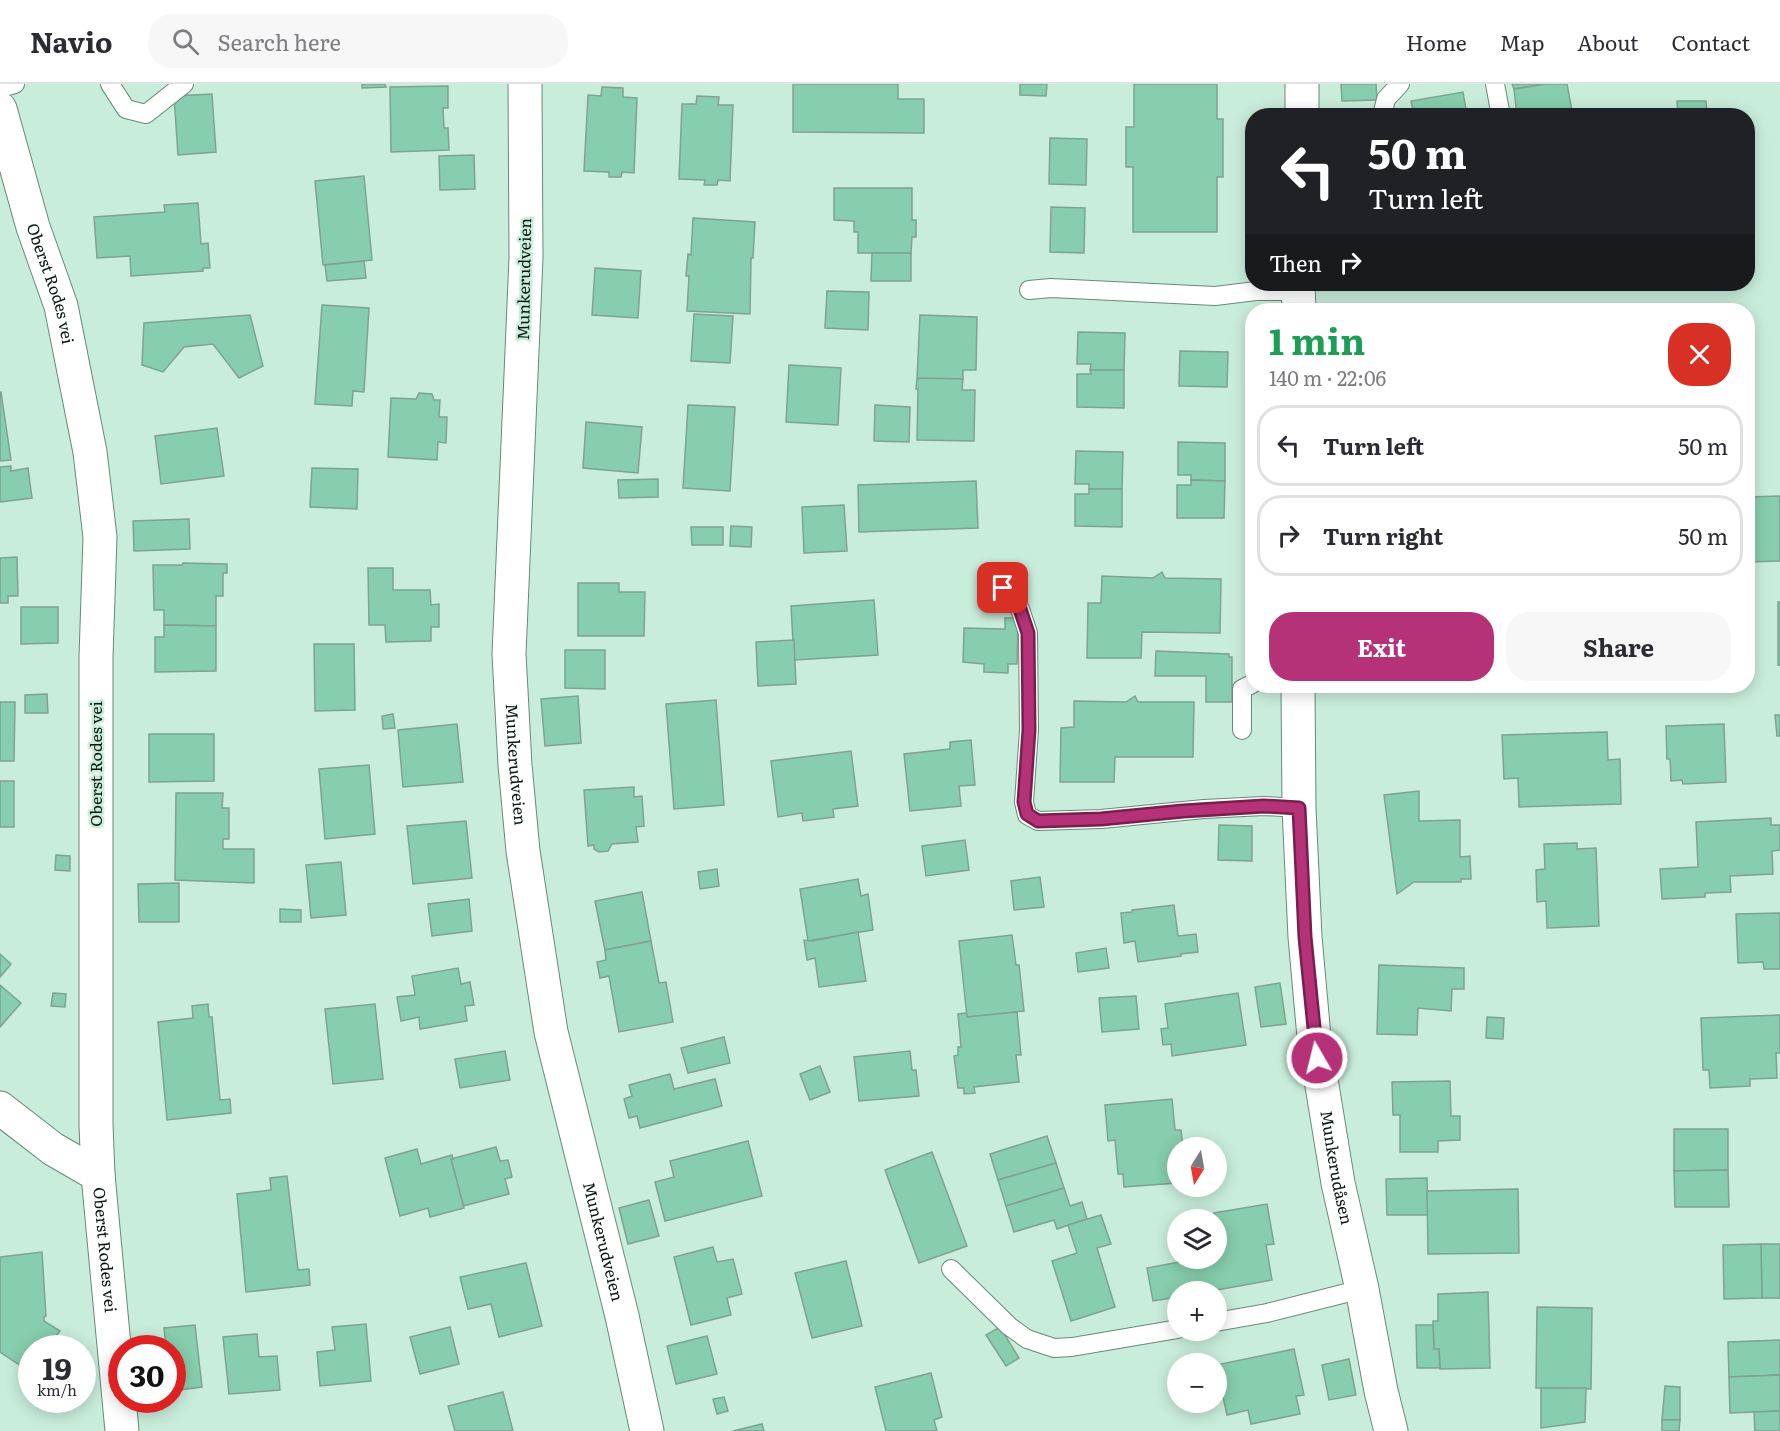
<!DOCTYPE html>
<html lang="en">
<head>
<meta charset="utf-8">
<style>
	:root { --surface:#fff; --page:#f7f7f7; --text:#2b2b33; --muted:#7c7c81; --line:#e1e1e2; --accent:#b63278 }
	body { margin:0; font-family:Literata,serif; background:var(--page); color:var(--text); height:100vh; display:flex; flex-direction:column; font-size:22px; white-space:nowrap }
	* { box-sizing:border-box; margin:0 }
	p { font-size:20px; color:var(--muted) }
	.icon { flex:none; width:33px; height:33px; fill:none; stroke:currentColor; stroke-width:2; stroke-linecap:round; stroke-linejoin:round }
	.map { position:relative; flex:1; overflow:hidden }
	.sheet { position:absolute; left:1245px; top:219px; width:510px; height:390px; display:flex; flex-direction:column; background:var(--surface); border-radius:24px; box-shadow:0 3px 15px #0003 }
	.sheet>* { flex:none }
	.top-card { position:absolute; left:1245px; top:24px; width:510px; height:183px; border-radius:24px; box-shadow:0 3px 15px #0003; background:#202124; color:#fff; overflow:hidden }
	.needle { width:39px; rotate:191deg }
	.tools { position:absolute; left:1167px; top:1053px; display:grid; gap:12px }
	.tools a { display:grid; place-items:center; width:60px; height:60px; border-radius:50%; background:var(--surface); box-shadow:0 3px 15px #0003; font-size:30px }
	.speed { position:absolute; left:18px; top:1251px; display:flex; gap:12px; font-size:30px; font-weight:700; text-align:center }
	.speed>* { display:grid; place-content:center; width:78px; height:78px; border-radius:50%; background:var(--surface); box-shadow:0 3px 15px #0003; line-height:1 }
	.speed small { font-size:15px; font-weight:400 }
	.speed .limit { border:9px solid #d22; background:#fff; color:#111 }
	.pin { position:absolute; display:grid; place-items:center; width:51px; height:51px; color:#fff; margin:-26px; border-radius:12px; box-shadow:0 3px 9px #0006 }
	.me { position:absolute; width:66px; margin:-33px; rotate:352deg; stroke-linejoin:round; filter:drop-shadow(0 0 4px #0008) }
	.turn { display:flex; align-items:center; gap:21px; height:126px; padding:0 24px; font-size:27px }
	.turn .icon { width:78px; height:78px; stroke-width:2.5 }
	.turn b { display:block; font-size:42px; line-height:51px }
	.then { display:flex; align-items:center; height:57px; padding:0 24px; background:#0003; gap:12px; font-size:22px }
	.round { display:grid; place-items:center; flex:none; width:63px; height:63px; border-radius:24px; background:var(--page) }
	.overview { display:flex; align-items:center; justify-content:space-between; height:102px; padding:0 24px }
	h1 { font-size:36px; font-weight:700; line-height:45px; color:#1e9e55 }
	.button { display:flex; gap:12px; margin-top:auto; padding:12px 24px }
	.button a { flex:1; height:69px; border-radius:24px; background:var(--accent); color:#fff; font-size:24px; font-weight:700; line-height:69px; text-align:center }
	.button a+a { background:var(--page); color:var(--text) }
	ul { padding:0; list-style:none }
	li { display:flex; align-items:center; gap:18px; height:81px; margin:0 12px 9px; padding:0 12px; border:3px solid var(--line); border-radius:24px }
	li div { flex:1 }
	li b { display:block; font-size:22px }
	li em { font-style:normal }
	header { display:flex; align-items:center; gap:36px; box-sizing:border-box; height:84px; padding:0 30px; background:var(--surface); border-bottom:2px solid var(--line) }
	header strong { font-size:28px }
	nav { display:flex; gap:33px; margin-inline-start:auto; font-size:21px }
	.search { width:420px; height:54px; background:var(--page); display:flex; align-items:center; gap:15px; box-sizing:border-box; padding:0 21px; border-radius:24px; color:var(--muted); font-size:22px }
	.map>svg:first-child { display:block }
</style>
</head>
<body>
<header>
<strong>Navio</strong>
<div class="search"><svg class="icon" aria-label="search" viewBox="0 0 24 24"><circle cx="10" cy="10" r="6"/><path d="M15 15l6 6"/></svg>Search here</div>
<nav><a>Home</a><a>Map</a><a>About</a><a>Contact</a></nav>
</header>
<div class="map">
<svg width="1780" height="1347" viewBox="0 0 1780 1347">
	<rect width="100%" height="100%" fill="#c9eddb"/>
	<g fill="#86cead" stroke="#80a291" stroke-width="1.5">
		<path d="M362 0H385L386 3 362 4Z"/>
		<path d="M793 0H898V15H924V49L793 48Z"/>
		<path d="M1020 0H1047L1046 12 1020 11Z"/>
		<path d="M1134 0H1217V35H1223V93H1217V148H1133V83H1126V43H1134Z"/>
		<path d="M1341 0H1376L1377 16 1342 17Z"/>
		<path d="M1512 0H1546L1514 5Z"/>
		<path d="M1546 0H1567L1573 32H1517L1514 5Z"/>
		<path d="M448 2V24H443L444 44H448L449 66 391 68 390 3Z"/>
		<path d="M602 3 623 4V13L637 14 634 89 622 88 621 93H609V88L584 87 588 11 601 12Z"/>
		<path d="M1463 8 1467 32H1414L1411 17Z"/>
		<path d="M212 10 216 68 178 71 174 12Z"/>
		<path d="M697 12 719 13 718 21H733L730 97 718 96 717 101H704L705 96 679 95 682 20H696Z"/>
		<path d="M1677 17H1706L1707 32H1656L1678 31Z"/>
		<path d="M1050 54 1087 55 1086 101 1049 100Z"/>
		<path d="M474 71 475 105 440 106 439 72Z"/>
		<path d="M364 92 372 176 323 181 315 97Z"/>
		<path d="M834 104H912V136H916V153H912L911 169H858V148H854V137L834 136Z"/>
		<path d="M198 119 201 160 208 159 210 184H203V187L131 192 130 172 97 174 94 133 165 128 164 121Z"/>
		<path d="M1051 123 1085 124 1084 169 1050 168Z"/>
		<path d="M693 134 755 138 753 174H751L750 230 687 227 689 192H686L688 170 691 171Z"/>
		<path d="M872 169H911V197H871Z"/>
		<path d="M364 177 366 194 327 197 325 181Z"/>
		<path d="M595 184 641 187 638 234 592 231Z"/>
		<path d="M827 207 869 208 868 246 825 244Z"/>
		<path d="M322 221 369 224 364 308 353 307 352 322 315 320Z"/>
		<path d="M694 230 733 232 730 279 691 277Z"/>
		<path d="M250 231 263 282 239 294 213 260 184 263 163 288 142 281 144 239Z"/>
		<path d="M920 231 977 233 976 286H963V295H917Z"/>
		<path d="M1078 248 1125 249 1124 286H1090L1091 280H1077Z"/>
		<path d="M1180 267 1228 268 1227 303 1179 302Z"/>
		<path d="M789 281 841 284 838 341 786 338Z"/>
		<path d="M1090 286H1124V324L1077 323V290H1091Z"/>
		<path d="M922 294 963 295 962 306H975L974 357 917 356 918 305H916L917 295Z"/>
		<path d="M1 308 11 376 0 377V309Z"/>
		<path d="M419 309 432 310 434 316H440L439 333H447L446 359 438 358 437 376 388 373 391 314 416 315Z"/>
		<path d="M688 321 735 323 730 407 683 404Z"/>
		<path d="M875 321 910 323 909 358 874 357Z"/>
		<path d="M586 338 642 343 638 389 583 384Z"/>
		<path d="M217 344 224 392 161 400 155 352Z"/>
		<path d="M1178 358 1225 359V397L1191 396V391H1178Z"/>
		<path d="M1076 367 1123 368 1122 405H1089V400H1075Z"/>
		<path d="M11 382V387L28 384 32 414 0 418V383Z"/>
		<path d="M312 384 358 385 357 425 310 423Z"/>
		<path d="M658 395V413L619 414 618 396Z"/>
		<path d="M1191 396 1225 397 1224 434H1177V401H1191Z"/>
		<path d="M976 397 978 444 859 448 858 401Z"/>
		<path d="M1089 405H1122V443L1075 442V410H1089Z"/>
		<path d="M1780 412V477L1748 478V413Z"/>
		<path d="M844 421 847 467 804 469 802 423Z"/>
		<path d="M189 435 190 465 134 467 133 437Z"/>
		<path d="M731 442 752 443 751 463 730 462Z"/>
		<path d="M691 443H723V461H692Z"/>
		<path d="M17 473 18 512H8V519H0V474Z"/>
		<path d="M183 479 227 480V489H223V512H216V542L164 541V526H154L153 481H182Z"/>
		<path d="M368 484H393V506H430L431 521 439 520V543H431V557L386 558 385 541H369Z"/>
		<path d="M1162 488 1165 494 1221 495 1220 549 1142 548 1141 574H1087L1088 519H1101L1102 492 1153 494Z"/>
		<path d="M578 499H619V508H645L644 552H578Z"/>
		<path d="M874 516 878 571 794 576 791 522Z"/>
		<rect x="1778" y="518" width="2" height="63"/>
		<path d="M21 523H58V559L21 560Z"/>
		<path d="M1005 534H1018L1017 580H1008V589L984 588V580L963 578 964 544 1005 545Z"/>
		<path d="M164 541 216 542V587L155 588V553H164Z"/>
		<path d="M794 556 796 600 758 602 756 558Z"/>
		<path d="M314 560H354L355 626 315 627Z"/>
		<path d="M565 566H605V605L565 604Z"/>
		<path d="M1156 567 1229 570V573H1232V618H1206V592H1155Z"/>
		<path d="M1409 602H1467V605L1409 604Z"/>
		<path d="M47 610 48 629H25V611Z"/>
		<path d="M578 612 581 659 545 662 541 615Z"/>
		<path d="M1135 612 1138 618H1194L1193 673H1115L1114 698H1060L1061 644 1074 643V617L1126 618Z"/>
		<path d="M716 616 724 721 674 725 666 620Z"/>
		<path d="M0 618H15L14 677H0Z"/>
		<path d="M393 630 395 644 383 645 382 632Z"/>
		<path d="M1775 631H1780V652H1777Z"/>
		<path d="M457 640 463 698 403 703 398 646Z"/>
		<path d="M1724 640 1726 698 1683 700 1682 696 1671 697 1670 675H1667L1666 642Z"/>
		<path d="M1607 648 1608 676 1620 675 1621 720 1519 723 1518 694 1504 695 1502 651Z"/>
		<path d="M149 650H214V697L149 698Z"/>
		<path d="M971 656 975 701 959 702 961 722 910 727 904 670 950 665V658Z"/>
		<path d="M851 667 858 722 833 725 834 733 803 737 802 729 778 733 771 677Z"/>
		<path d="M369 681 375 750 325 755 319 685Z"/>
		<rect x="0" y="697" width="14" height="46"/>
		<path d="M634 703V713L642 712 644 742 636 743 638 758 612 760 608 767 599 768 594 765V761L588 762 584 706Z"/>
		<path d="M1419 707V737L1460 736V773L1470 772 1471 795H1461V798H1414L1397 810 1384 711Z"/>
		<path d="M176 709H223L222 724H229V755H223V765H254V799L175 796Z"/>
		<path d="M1771 734V741H1780V766L1772 767 1773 790 1730 792 1731 808 1705 809V813L1662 815 1660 785 1698 783 1696 738Z"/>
		<path d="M466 737 472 794 413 800 407 742Z"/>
		<path d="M1219 741 1252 742V777L1218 776Z"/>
		<path d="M965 756 969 786 926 792 922 762Z"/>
		<path d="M1577 759V765L1596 764 1599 842 1547 844 1546 817 1537 818 1536 786 1545 785 1544 760Z"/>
		<path d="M56 771 70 772V787L55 786Z"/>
		<path d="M341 778 346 831 311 834 306 781Z"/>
		<path d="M717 785 719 802 700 805 698 788Z"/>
		<path d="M1040 793 1044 823 1014 826 1011 797Z"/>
		<path d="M858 795 861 812 868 810 873 846 808 857 800 805Z"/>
		<path d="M179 799V838H139L138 800Z"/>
		<path d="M642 808 651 857 605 866 595 817Z"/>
		<path d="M469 815 472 847 432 852 428 820Z"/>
		<path d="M1174 821 1178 852 1196 850 1198 868 1181 870V872L1138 878 1135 857 1124 859 1121 829 1132 828V826Z"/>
		<path d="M280 825 301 826V838H280Z"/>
		<path d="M1780 829V885H1764L1763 878 1738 879 1736 830Z"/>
		<path d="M858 848 866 897 819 903 815 874 807 876 804 856 812 857Z"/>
		<path d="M1012 851 1016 881H1019L1024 927 967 933 959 857Z"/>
		<path d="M651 857 659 899 666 898 673 938 619 948 609 892 600 894 597 878 606 876 605 866Z"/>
		<path d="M1106 864 1109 884 1078 888 1076 869Z"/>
		<path d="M0 870 11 880 0 893Z"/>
		<path d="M1379 881 1464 884V905H1452L1451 927 1418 924 1417 951 1377 950Z"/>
		<path d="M458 884 461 900 470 898 474 921 465 922 467 937 420 945 419 933 401 937 397 913 415 911 412 892Z"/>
		<path d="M1280 899 1286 940 1261 943 1255 903Z"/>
		<path d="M0 901 21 919 0 943Z"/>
		<path d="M53 909 66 910 65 923 51 922Z"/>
		<path d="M1238 909 1246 961 1172 972 1171 960 1163 961 1161 945 1168 944 1165 920Z"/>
		<path d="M1136 912 1139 945 1102 948 1099 914Z"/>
		<path d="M208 920 209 933H212L220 1016 230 1015 231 1029 167 1036 158 938 193 934 192 922Z"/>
		<path d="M375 920 383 995 333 1000 325 925Z"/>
		<path d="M1017 928 1021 971H1016L1019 998 974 1003 975 1009 964 1010V1004H958L954 972 958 971V963H961L958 930 966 929 967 933Z"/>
		<path d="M1780 931V969H1776L1777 994 1750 995V1002L1710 1004 1709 986H1703L1701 934Z"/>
		<path d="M1487 933 1504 934 1503 955 1486 954Z"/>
		<path d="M724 953 730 979 688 989 681 964Z"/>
		<path d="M505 967 510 996 460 1004 455 975Z"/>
		<path d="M910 967 912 986H916L919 1012 859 1017 854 973Z"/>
		<path d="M820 982 830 1008 810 1016 800 990Z"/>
		<path d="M670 990 674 1005 715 995 722 1022 640 1044 637 1032 629 1034 624 1015 632 1012 629 1001Z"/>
		<path d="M1450 997 1451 1032H1460V1056L1438 1057V1068H1400V1031H1393L1392 998Z"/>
		<path d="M1172 1015 1175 1046H1181L1183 1064H1178V1099L1124 1103 1123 1090H1118L1115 1056 1108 1057 1105 1021Z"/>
		<path d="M1674 1045H1728V1086L1674 1087Z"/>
		<path d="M1047 1052 1056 1079 998 1096 990 1070Z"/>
		<path d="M748 1057 762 1112 665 1137 655 1098 674 1093 670 1077Z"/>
		<path d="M496 1063 500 1077 508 1076 512 1093 505 1095 509 1110 463 1122 451 1075Z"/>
		<path d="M417 1065 421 1080 452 1071 453 1075H451L464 1124 430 1133 428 1124 400 1132 385 1074Z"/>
		<path d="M932 1068 967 1162 919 1179 885 1086Z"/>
		<path d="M1056 1079 1064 1104 1006 1122 998 1096Z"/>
		<path d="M1728 1086 1729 1123H1675L1674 1087Z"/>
		<path d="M287 1092 298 1186 309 1185 310 1201 246 1208 237 1110 271 1106 270 1094Z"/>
		<path d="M1427 1094 1428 1131H1387L1386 1095Z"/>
		<path d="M1064 1104 1070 1122 1082 1118 1087 1135 1057 1145 1054 1136 1014 1148 1006 1122Z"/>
		<path d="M1518 1105 1519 1169 1428 1170 1427 1107Z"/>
		<path d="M649 1116 659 1152 628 1160 619 1124Z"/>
		<path d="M1267 1120 1274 1160 1266 1161 1272 1196 1206 1208H1178V1213L1153 1217 1147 1184 1200 1174H1216V1136H1214V1129Z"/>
		<path d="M1101 1131 1111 1160 1097 1164 1115 1223 1071 1237 1052 1177 1077 1169 1068 1141Z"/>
		<path d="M1761 1160H1780V1214H1762Z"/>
		<path d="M1761 1160 1762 1214 1724 1215 1723 1161Z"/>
		<path d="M713 1163 717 1178 733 1175 742 1210 727 1214 731 1231 691 1241 674 1173Z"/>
		<path d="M42 1168 46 1232 44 1233V1237L60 1247 47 1264H32L30 1288 0 1268V1173Z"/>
		<path d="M846 1177 862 1242 812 1254 795 1189Z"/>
		<path d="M526 1179 542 1242 499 1253 491 1220 468 1225 460 1193Z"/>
		<path d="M1488 1208 1490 1284 1440 1285 1439 1265H1434L1433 1241V1237H1438V1210Z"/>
		<path d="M1537 1223 1592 1224 1591 1305 1536 1304Z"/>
		<path d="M366 1240 371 1297 320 1302 317 1268 335 1266 332 1243Z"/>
		<path d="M195 1241 202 1303 172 1307V1264H166L164 1244Z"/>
		<path d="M1416 1241H1433L1434 1265H1439L1440 1284H1417Z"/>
		<path d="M450 1243 459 1280 420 1290 410 1253Z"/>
		<path d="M1000 1243 1019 1274 1006 1282 986 1251Z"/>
		<path d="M257 1250 259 1273 277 1272 280 1306 229 1310 223 1253Z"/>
		<path d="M707 1252 717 1290 676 1300 667 1262Z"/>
		<path d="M1780 1256V1291L1729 1293 1728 1258Z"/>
		<path d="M1294 1265 1304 1311 1296 1312 1300 1330 1251 1340 1248 1326 1227 1331 1216 1281Z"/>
		<path d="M1349 1275 1356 1311 1329 1316 1322 1281Z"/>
		<path d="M931 1289 942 1333 934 1336 937 1347H886L875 1303Z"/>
		<path d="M1780 1291V1327L1730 1329 1729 1293Z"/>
		<path d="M1665 1302 1680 1303V1336H1662Z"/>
		<path d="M1541 1304H1586L1585 1338 1541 1344Z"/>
		<path d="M503 1308 513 1347H455L448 1322Z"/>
		<path d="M724 1313 728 1327 717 1330 713 1315Z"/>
		<path d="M1780 1327V1347H1755L1754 1328Z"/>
		<path d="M1662 1336H1680L1679 1347H1662Z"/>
		<path d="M762 1340 764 1347H733Z"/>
	</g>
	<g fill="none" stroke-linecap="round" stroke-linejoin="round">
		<defs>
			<g id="service">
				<path d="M110 0 126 25 146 30 184 0"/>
				<path d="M1495 0 1501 32"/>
				<path d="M0 4 15 0"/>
				<path d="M1382 32 1386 15 1400 0"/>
				<path d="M1029 206 1051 204 1215 212 1256 207H1299"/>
				<path d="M1003 504 1020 525 1028 549 1029 646 1024 718 1027 731 1038 737 1101 735 1204 725 1264 722 1299 724"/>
				<path d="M1242 646V605L1252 600"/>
				<path d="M951 1185 1009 1242 1027 1255 1054 1264 1072 1263 1178 1245"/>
				<path d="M1216 1238 1267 1229 1362 1205"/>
			</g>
			<g id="minor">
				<path id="s1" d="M525 0 526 174 509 570 515 681 523 767 551 948 622 1232 647 1347"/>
				<path d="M1302 0V32"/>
				<path id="s2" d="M0 25 33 143 61 222 90 368 100 453 96 573V1041L98 1091 122 1347"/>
				<path d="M1298 200 1299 226"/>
				<path id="s3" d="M1298 602 1299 724 1305 853 1314 953 1338 1099 1362 1205 1381 1307 1391 1347"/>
				<path d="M0 1024 53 1065 98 1091"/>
			</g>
		</defs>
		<use href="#service" stroke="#688979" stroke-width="20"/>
		<use href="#minor" stroke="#688979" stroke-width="35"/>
		<use href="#service" stroke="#fff" stroke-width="18"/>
		<use href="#minor" stroke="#fff" stroke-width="33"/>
	</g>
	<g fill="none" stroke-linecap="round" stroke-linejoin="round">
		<defs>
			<path id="route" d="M1003 504 1020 525 1028 549 1029 646 1024 718 1027 730 1038 737 1101 735 1183 727 1264 722 1299 724 1305 853 1317 974"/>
		</defs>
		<use href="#route" stroke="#76204e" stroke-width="15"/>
		<use href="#route" stroke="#b63278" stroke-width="10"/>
	</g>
	<g text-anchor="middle" stroke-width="5" stroke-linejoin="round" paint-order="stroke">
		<g font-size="16" fill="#091610" stroke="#c9eddb">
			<text transform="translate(524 195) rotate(-89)" y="6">Munkerudveien</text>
			<text dy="6" stroke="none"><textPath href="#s2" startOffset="182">Oberst Rodes vei</textPath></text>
			<text transform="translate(96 680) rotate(-90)" y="6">Oberst Rodes vei</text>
			<text dy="6" stroke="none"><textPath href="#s1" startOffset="681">Munkerudveien</textPath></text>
			<text dy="6" stroke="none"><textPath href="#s3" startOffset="484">Munkerudåsen</textPath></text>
			<text dy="6" stroke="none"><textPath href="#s1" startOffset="1167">Munkerudveien</textPath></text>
			<text dy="6" stroke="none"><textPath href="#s2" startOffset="1154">Oberst Rodes vei</textPath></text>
		</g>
	</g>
</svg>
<div class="tools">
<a><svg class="needle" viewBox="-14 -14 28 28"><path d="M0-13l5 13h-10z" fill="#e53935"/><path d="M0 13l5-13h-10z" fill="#7c7c81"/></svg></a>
<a><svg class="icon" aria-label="layers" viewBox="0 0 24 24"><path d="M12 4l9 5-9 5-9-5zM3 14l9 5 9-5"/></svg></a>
<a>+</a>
<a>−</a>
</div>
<div class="speed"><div>19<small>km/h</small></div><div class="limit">30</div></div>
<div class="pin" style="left:1003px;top:504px;background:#d93025"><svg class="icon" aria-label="arrive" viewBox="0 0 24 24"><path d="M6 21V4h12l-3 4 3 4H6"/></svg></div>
<svg class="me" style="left:1317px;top:974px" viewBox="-20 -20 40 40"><circle r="17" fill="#b63278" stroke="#fff" stroke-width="3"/><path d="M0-11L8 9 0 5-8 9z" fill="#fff"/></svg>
<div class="top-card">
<div class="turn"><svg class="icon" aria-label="left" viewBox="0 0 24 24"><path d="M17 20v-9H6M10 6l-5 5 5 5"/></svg><div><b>50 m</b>Turn left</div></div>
<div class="then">Then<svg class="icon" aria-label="right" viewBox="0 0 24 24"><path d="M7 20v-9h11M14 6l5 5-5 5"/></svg></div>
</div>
<section class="sheet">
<div class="overview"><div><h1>1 min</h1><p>140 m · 22:06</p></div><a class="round" style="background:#d93025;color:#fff"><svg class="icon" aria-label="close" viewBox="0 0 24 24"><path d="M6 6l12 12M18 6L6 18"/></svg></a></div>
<ul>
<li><svg class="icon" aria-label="left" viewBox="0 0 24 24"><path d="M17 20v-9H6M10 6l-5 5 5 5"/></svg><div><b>Turn left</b></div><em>50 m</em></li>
<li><svg class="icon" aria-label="right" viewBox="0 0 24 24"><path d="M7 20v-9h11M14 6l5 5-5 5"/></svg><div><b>Turn right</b></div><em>50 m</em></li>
</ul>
<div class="button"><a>Exit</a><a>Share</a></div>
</section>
</div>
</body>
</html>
